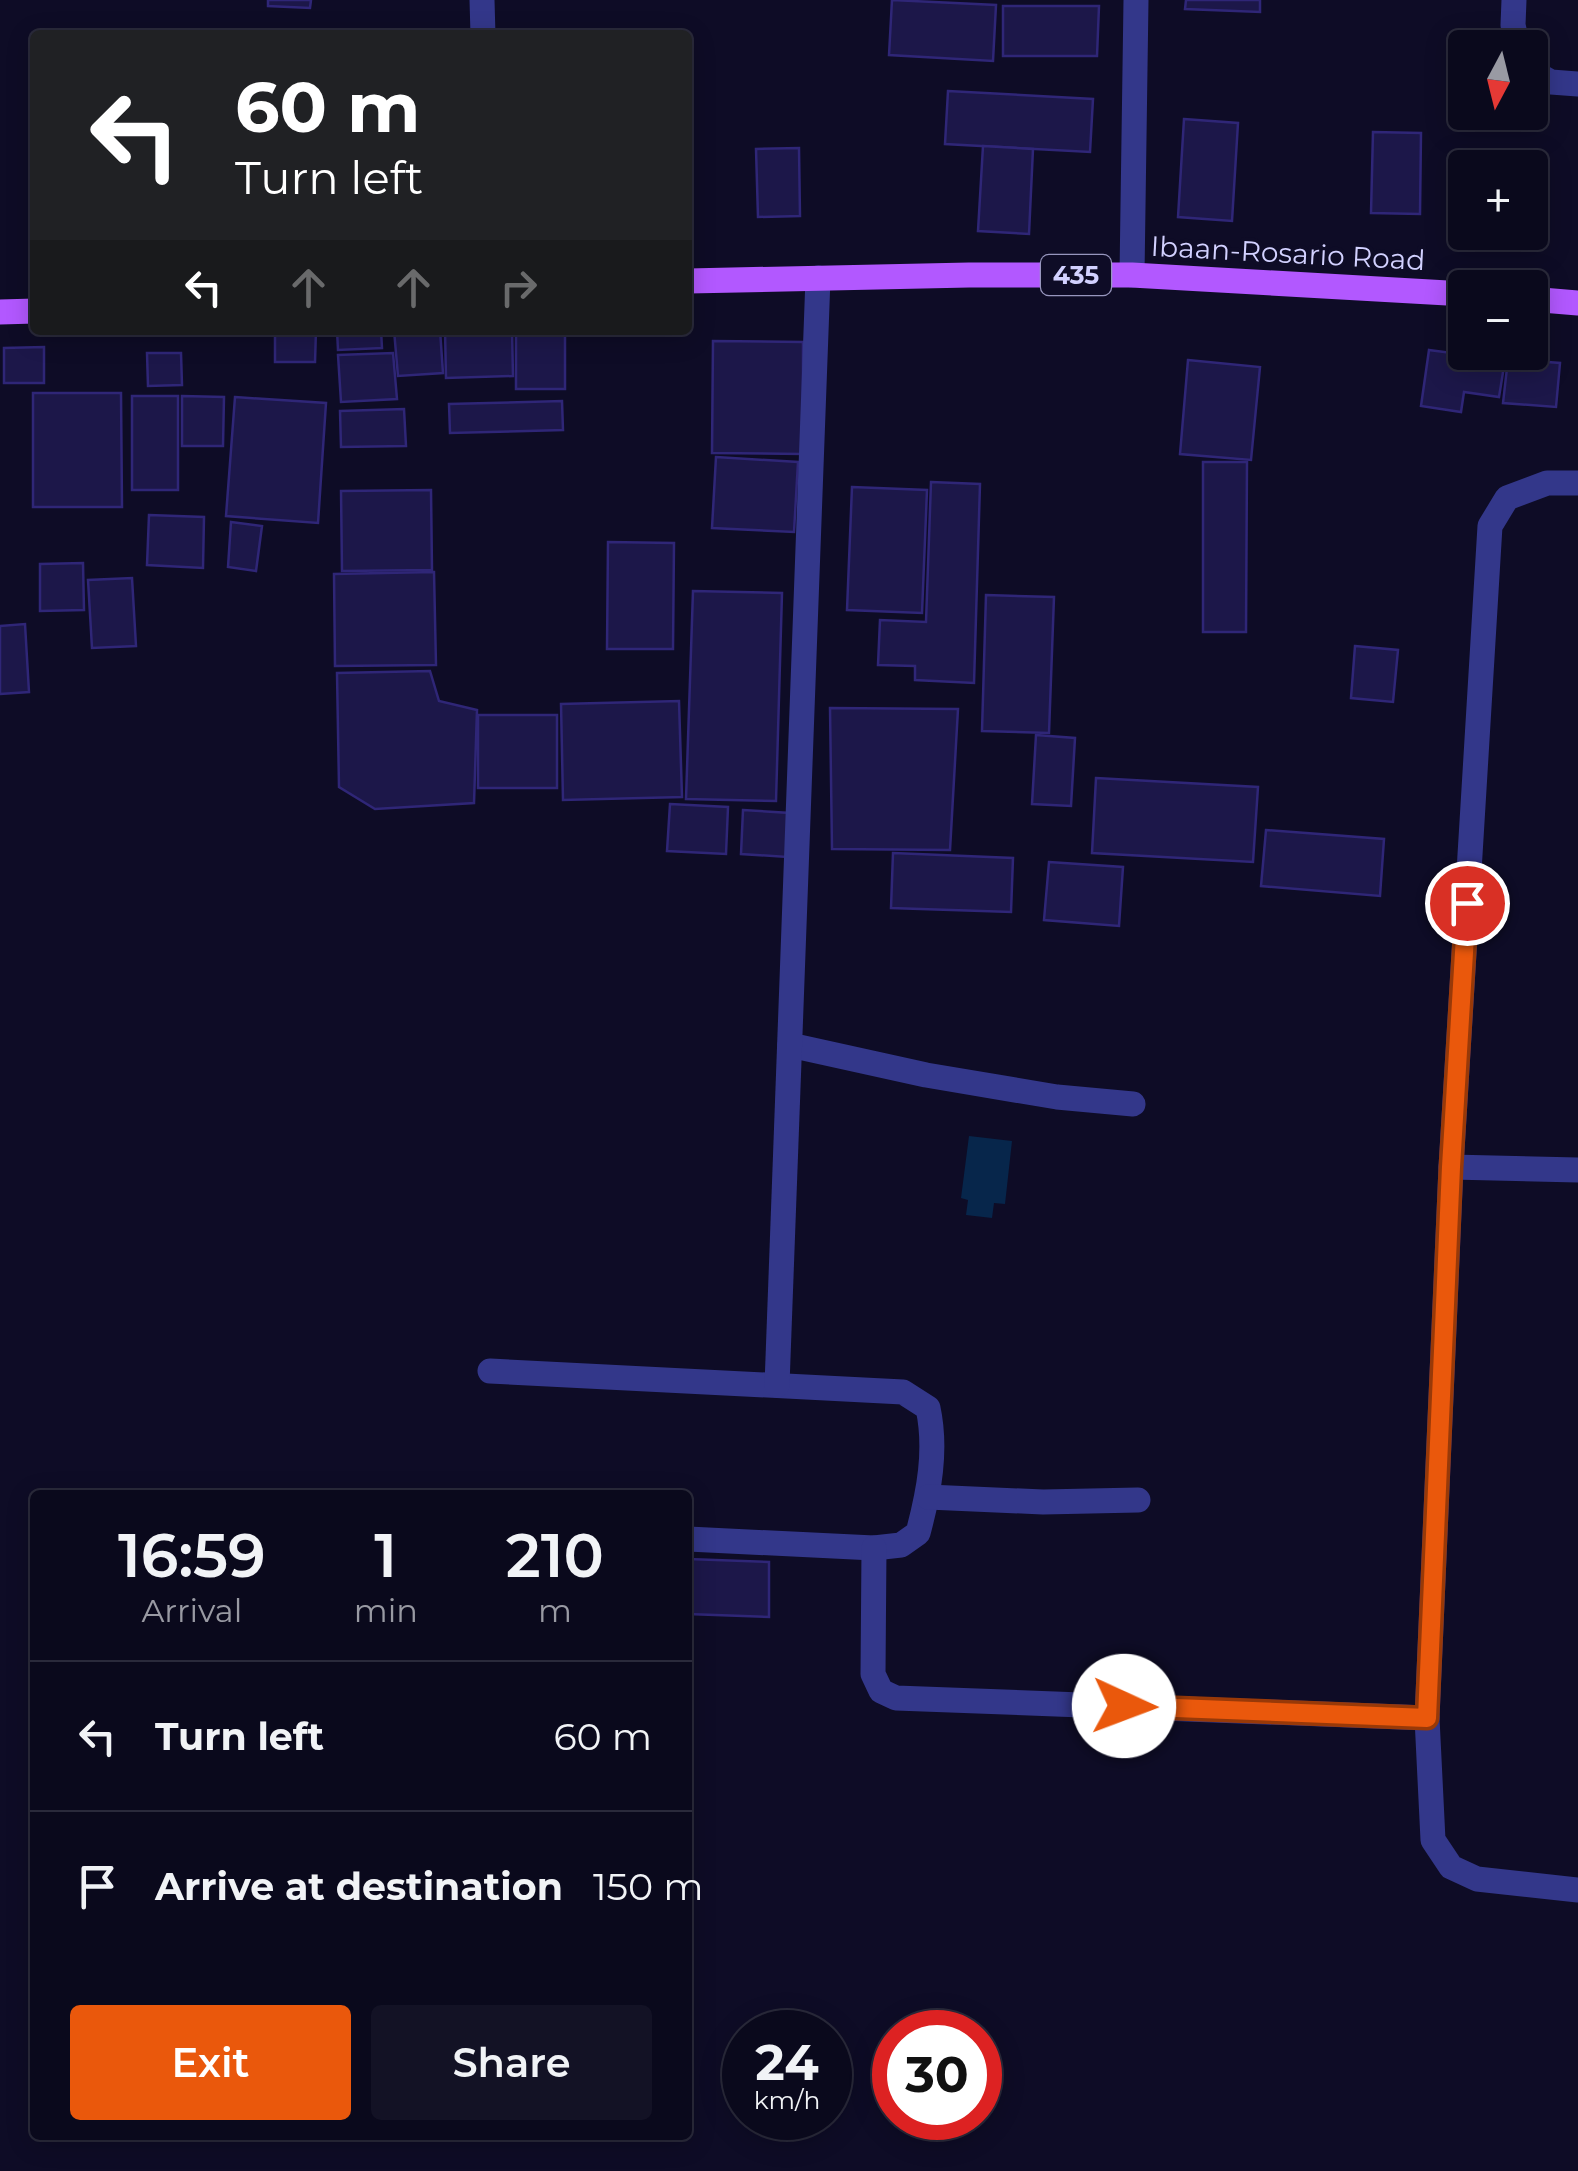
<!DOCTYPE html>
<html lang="en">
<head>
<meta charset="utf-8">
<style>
	:root { --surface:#0a091c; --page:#131225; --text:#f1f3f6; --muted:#999aa3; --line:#2a2a3b; --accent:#ea580c }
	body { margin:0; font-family:Montserrat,sans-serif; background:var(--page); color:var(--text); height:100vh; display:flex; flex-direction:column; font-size:38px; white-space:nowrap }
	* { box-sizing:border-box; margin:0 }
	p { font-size:32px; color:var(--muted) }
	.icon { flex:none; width:55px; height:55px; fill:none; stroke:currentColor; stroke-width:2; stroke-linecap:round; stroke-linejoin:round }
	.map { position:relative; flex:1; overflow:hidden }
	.details { position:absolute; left:30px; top:1490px; width:662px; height:650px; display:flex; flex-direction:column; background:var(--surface); border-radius:10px; box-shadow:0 5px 25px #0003,0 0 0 2px var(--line) }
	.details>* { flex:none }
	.guide { position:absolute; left:30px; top:30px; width:662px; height:305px; border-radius:10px; box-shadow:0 5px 25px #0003,0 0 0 2px var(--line); background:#202124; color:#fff; overflow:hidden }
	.needle { width:65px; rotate:187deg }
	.controls { position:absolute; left:1448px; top:30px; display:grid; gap:20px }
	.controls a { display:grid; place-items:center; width:100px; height:100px; border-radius:10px; background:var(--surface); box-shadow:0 5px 25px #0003,0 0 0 2px var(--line); font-size:50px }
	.speed { position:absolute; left:722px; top:2010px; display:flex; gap:20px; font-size:50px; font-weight:700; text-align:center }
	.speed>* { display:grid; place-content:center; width:130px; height:130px; border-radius:50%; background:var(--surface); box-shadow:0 5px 25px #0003,0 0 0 2px var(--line); line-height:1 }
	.speed small { font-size:25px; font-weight:400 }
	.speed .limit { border:15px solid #d22; background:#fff; color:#111 }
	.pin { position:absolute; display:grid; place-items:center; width:85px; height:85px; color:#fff; margin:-42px; border:5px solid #fff; border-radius:50%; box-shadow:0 2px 10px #0007 }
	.me { position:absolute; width:110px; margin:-55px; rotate:92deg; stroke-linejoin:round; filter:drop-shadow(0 0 8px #0008) }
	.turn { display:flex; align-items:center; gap:35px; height:210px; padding:0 40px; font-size:45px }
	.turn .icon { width:130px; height:130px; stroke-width:2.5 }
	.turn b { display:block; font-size:70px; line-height:85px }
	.lanes { display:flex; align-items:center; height:95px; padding:0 40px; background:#0003; justify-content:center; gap:50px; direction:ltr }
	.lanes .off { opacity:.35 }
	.eta { display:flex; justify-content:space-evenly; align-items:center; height:170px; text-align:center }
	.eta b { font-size:60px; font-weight:600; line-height:70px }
	.cta { display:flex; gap:20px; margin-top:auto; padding:20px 40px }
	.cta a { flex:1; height:115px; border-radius:10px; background:var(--accent); color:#fff; font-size:40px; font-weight:600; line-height:115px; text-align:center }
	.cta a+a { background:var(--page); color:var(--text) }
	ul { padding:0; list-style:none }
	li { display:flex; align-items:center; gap:30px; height:150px; padding:0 40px; border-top:2px solid var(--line) }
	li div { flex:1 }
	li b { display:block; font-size:38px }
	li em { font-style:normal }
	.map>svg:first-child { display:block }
</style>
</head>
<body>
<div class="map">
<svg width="1578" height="2171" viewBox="0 0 1578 2171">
	<rect width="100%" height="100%" fill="#0e0c26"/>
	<path fill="#07264b" d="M969 1136 1012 1141 1005 1204 994 1203 992 1218 966 1215 968 1200 961 1198Z"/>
	<g fill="#1c1749" stroke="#2f2677" stroke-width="2.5">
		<path d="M268 0H311L310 8 268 6Z"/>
		<path d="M892 0 996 5 993 61 889 55Z"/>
		<path d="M1186 0H1260V12L1185 9Z"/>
		<path d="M1003 6H1099L1097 56H1003Z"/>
		<path d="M948 91 1093 99 1090 152 945 144Z"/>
		<path d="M1184 119 1238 123 1232 221 1178 217Z"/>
		<path d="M1373 132 1421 133 1420 214 1371 213Z"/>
		<path d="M983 146 1033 149 1029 234 978 231Z"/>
		<path d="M799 148 800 216 758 217 756 149Z"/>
		<path d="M275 330H316L315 362H275Z"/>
		<path d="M337 330H381L382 348 338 350Z"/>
		<path d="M394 330H440L443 373 398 376Z"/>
		<path d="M445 330H512L513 376 446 378Z"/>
		<rect x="516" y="330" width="49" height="59"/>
		<path d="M713 341 803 342V454L712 453Z"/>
		<path d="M44 347V383H4V348Z"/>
		<path d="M1429 350 1505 360 1499 397 1464 392 1461 412 1421 406Z"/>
		<path d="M147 353H181L182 385 148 386Z"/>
		<path d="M393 353 397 399 341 402 338 355Z"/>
		<path d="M1508 359 1560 363 1556 407 1503 403Z"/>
		<path d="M1188 360 1260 367 1251 460 1180 454Z"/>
		<path d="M33 393H121L122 507H33Z"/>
		<rect x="132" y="396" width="46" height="94"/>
		<path d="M182 396 224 397 223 446H182Z"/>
		<path d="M235 397 326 403 318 523 226 516Z"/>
		<path d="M562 401 563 430 450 433 449 404Z"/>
		<path d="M404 409 406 446 341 447 340 411Z"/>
		<path d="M716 457 798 462 794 532 712 528Z"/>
		<path d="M1203 462H1247L1246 632H1203Z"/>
		<path d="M931 482 980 484 974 683 915 680V666L878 665 880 620 926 622Z"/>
		<path d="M852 487 927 490 922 613 847 610Z"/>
		<path d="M431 490 432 570 342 571 341 491Z"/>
		<path d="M149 515 204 517 203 568 147 565Z"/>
		<path d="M231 522 262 526 256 571 228 567Z"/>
		<path d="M608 542 674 543 673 649H607Z"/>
		<path d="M83 563 84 610 40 611V564Z"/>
		<path d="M434 572 436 665 335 666 334 574Z"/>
		<path d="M132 578 136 646 92 648 88 580Z"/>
		<path d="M693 591 782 593 776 801 686 799Z"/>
		<path d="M986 595 1054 597 1049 733 982 731Z"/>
		<path d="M25 624 29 692 0 694V626Z"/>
		<path d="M1355 646 1398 650 1393 702 1351 698Z"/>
		<path d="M430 671 439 701 477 710 474 803 375 809 339 787 337 673Z"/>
		<path d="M679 701 682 797 563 800 561 704Z"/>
		<path d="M830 708 958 709 950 850 832 849Z"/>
		<rect x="478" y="715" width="79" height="73"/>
		<path d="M1036 735 1075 738 1071 806 1032 804Z"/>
		<path d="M1096 778 1258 787 1253 862 1092 853Z"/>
		<path d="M670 804 728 807 726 854 667 851Z"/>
		<path d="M743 810 790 813 787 857 741 854Z"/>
		<path d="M1266 830 1384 839 1380 896 1261 886Z"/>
		<path d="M893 853 1013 858 1011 912 891 908Z"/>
		<path d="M1049 862 1123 867 1119 926 1044 920Z"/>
		<path d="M688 1559 769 1562V1617L688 1614Z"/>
	</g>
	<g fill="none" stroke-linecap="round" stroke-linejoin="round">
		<g stroke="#33378a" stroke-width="25">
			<path d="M482 0 483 35"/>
			<path d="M1514 0 1513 25 1518 48"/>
			<path d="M1530 70 1551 82 1578 84"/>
			<path d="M1132 275 1136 0"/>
			<path d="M1578 483H1547L1507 498 1490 526 1451 1167 1427 1718 1433 1840 1451 1867 1477 1879 1578 1890"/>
			<path d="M790 1045 926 1075 1057 1097 1133 1104"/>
			<path d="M1451 1167 1578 1170"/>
			<path d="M490 1371 903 1392 928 1408C937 1450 929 1492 918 1533L901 1545 874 1548 688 1539"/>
			<path d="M777 1385 818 278"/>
			<path d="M928 1497 1043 1502 1138 1500"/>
			<path d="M874 1548 873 1674 881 1691 896 1698 1427 1718"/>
		</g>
		<g stroke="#b258ff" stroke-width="25">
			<path d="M688 281 969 275H1132L1465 294"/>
			<path d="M1530 299 1578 303"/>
			<path d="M0 312 35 311"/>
		</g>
	</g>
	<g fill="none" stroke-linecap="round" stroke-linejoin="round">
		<defs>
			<path id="route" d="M1124 1706 1427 1718 1451 1167 1467 903"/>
		</defs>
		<use href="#route" stroke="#983908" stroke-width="25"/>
		<use href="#route" stroke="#ea580c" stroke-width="18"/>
	</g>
	<g text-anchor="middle" stroke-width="8" stroke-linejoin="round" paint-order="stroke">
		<rect fill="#0e0c26" stroke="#9796be" stroke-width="2.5" x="1041" y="255" width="70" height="40" rx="8"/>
		<g font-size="25" font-weight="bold" fill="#d2d1ff">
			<text x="1076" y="284">435</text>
		</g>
		<g font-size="28" fill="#d2d1ff" stroke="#0e0c26">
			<text transform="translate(1288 253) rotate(3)" y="10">Ibaan-Rosario Road</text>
		</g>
	</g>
</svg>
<div class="controls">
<a><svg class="needle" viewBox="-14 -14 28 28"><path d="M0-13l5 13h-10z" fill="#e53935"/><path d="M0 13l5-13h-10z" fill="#999aa3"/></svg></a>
<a>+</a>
<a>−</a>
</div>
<div class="speed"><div>24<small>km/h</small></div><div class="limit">30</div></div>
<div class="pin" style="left:1467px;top:903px;background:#d93025"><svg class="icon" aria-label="arrive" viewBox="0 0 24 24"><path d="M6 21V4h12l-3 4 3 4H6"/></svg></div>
<svg class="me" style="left:1124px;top:1706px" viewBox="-20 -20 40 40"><circle r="19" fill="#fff"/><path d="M0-13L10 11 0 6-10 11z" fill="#ea580c"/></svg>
<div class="guide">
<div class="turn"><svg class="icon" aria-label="left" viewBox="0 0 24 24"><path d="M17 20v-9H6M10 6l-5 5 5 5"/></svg><div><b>60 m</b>Turn left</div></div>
<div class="lanes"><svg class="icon" aria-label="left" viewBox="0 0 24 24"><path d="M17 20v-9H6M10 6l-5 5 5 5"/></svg><svg class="icon off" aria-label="ahead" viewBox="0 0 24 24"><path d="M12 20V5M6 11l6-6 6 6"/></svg><svg class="icon off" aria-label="ahead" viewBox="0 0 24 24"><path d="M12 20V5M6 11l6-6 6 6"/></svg><svg class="icon off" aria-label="right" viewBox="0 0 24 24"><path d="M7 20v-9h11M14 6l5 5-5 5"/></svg></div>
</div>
<section class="details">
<div class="eta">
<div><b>16:59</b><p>Arrival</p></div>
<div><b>1</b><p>min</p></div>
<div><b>210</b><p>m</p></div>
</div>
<ul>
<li><svg class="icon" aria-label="left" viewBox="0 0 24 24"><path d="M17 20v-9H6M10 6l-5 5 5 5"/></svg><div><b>Turn left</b></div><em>60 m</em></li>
<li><svg class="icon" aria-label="arrive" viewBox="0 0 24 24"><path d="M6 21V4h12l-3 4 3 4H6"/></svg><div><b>Arrive at destination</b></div><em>150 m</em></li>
</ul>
<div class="cta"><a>Exit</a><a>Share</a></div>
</section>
</div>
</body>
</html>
